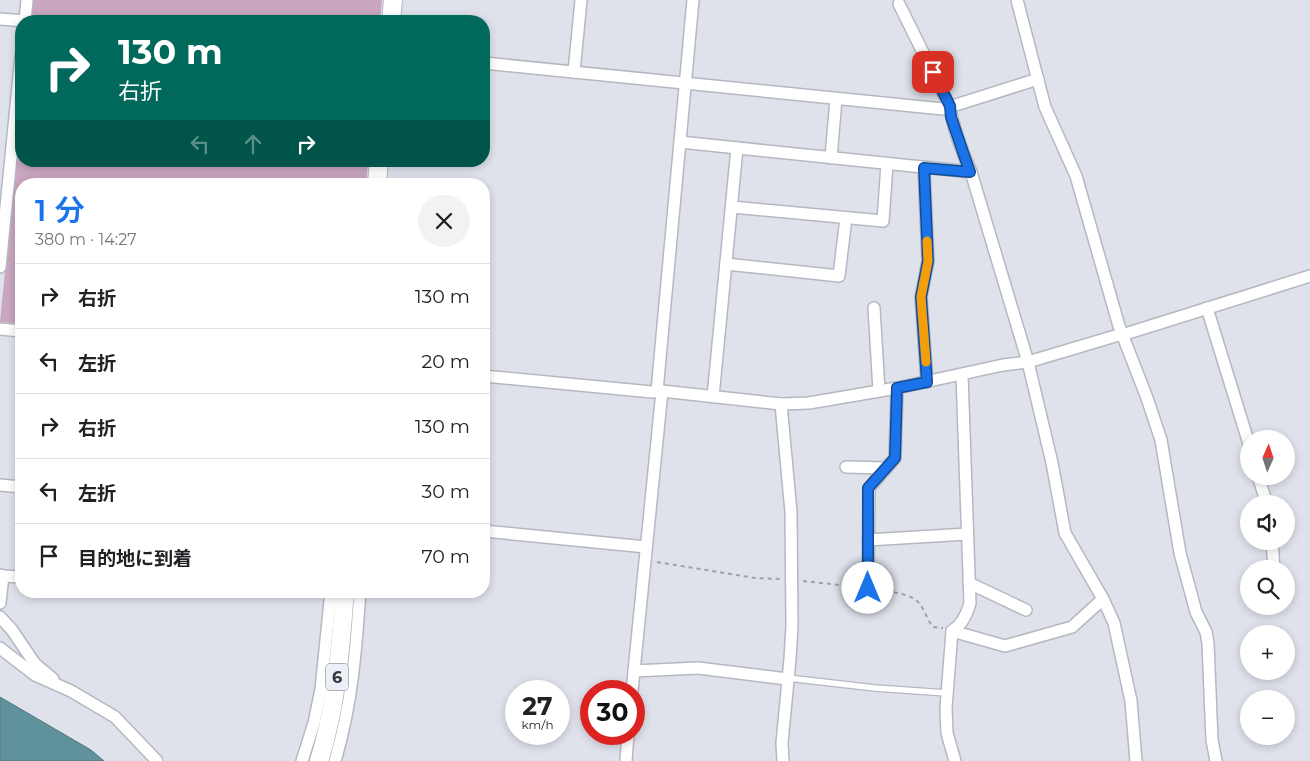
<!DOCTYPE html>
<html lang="ja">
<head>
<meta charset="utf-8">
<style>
	:root { --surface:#fff; --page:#f2f2f2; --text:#202124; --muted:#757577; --line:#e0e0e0; --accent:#1a73e8 }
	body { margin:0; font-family:Montserrat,"Noto Sans JP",sans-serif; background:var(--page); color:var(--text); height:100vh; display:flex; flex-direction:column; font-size:19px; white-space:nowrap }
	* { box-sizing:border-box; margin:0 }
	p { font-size:16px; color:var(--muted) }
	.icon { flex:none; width:28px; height:28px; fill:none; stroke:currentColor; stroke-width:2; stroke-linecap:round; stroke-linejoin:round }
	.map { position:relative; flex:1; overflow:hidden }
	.panel { position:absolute; left:15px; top:178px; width:475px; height:420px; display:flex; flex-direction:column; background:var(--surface); border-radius:20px; box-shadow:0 2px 8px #0003 }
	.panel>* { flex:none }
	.guide { position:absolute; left:15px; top:15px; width:475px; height:152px; border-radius:20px; box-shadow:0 2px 8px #0003; background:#00695c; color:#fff; overflow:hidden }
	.needle { width:32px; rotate:3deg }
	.buttons { position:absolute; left:1240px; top:430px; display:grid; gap:10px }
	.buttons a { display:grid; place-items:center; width:55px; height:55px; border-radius:50%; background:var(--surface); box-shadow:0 2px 8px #0003; font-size:25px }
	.speed { position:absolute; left:505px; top:680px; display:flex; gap:10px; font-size:25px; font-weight:700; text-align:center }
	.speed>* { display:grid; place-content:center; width:65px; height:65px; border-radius:50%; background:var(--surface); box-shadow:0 2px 8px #0003; line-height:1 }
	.speed small { font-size:12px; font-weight:400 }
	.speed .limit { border:8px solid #d22; background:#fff; color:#111 }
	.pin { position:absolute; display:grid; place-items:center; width:42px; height:42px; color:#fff; margin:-21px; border-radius:10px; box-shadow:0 2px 8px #0006 }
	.me { position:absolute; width:55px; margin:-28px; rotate:0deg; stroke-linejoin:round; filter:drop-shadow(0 0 4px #0008) }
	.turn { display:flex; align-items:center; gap:18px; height:105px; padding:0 20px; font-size:22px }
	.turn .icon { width:65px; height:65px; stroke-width:2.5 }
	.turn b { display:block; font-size:35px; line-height:42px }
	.lanes { display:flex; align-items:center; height:48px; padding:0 20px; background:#0003; justify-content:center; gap:25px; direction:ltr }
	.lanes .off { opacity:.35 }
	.round { display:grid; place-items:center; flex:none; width:52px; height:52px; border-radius:26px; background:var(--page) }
	.summary { display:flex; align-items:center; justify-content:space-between; height:85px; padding:0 20px }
	h1 { font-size:30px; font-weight:600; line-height:38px; color:var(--accent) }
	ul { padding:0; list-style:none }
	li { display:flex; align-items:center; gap:15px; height:65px; padding:0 20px; border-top:1px solid var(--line) }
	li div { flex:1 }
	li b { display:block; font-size:19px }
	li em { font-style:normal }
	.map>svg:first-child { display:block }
</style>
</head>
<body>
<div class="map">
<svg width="1310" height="761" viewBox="0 0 1310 761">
	<rect width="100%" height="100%" fill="#dfe2eb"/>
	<g fill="#caa7c0">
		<path d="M32 0H382L380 21H30Z"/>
		<path d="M21 108V161H368L366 184H21V324L0 322Z"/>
	</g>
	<path fill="#60929c" stroke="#52767e" d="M0 697 91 750 104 761H0Z"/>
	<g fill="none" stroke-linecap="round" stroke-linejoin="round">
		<defs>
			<path id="service" d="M788 678 875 688 947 693"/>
			<g id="minor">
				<path d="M1017 0 1045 107 1076 176 1119 326 1147 398 1161 440 1180 553 1196 612 1206 632 1208 643 1212 740 1216 761"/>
				<path d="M899 4 950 107C953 129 962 151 971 172L1028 362 1052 463 1065 533 1103 599 1114 623 1131 701 1136 761"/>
				<path d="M0 19 25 21"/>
				<path d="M25 21 27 0"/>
				<path d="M484 63 943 109 1038 79"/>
				<path d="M574 72 581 0"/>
				<path d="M680 142 971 172"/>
				<path d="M831 158 836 99"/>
				<path d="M924 168 928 261 921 297 927 382"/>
				<path d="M732 207 883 221 887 164"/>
				<path d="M726 264 839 276 846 218"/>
				<path d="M0 267 21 56"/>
				<path d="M874 308 879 391"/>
				<path d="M1207 308 1249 444"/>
				<path d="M0 329 21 331"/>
				<path d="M1122 335 1310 276"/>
				<path d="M484 376 652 392 662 391 781 404 809 403 897 388 1003 365 1028 362 1122 334"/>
				<path d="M657 391 693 0"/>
				<path d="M713 397 737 148"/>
				<path d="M781 404 791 512 792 626 790 659 782 743 783 761"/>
				<path d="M846 467 886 468"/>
				<path d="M1258 476 1267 504"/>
				<path d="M0 485 21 487"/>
				<path d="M484 531 646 547"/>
				<path d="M868 540 967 534"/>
				<path d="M1272 541 1274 569"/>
				<path d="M0 575 3 576 0 603"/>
				<path d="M3 576 21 577"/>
				<path d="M969 583 1026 610"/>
				<path d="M868 588 869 488 895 458 897 388"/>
				<path d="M0 617 12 630 35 664 53 679"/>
				<path d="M952 631 1005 646 1072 627 1103 599"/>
				<path d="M0 648 35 675 71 691 115 717 157 761"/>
				<path d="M634 671 698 668 787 679"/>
				<path d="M632 691 662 391"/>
				<path d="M302 761 314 723 321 689 331 591"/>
				<path d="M335 761C352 704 356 650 360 591"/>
				<path d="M626 761 628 734"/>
				<path d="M955 761 947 733 946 708 952 631C962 625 967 614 970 603L962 375"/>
			</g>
			<g id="primary">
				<path d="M391 21 393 0"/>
				<path d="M377 184 379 161"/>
				<path d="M319 761C337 704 340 650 345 591"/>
			</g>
		</defs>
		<use href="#service" stroke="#b6b8c1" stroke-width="8"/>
		<use href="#minor" stroke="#b6b8c1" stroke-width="14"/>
		<use href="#primary" stroke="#b6b8c1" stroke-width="20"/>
		<g stroke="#9fa1a8" stroke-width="2" stroke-dasharray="4 4" stroke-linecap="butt">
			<path d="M657 562 755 578 781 579"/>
			<path d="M803 581 858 587"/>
			<path d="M878 590C889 591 912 594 919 603 925 610 927 620 933 627L943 628"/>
		</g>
		<use href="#service" stroke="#fff" stroke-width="5.5"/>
		<use href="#minor" stroke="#fff" stroke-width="11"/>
		<use href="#primary" stroke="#fff" stroke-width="18"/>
	</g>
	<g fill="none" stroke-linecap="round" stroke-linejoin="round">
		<defs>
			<path id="route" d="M868 588V488L895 458 897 388 927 382 921 297 928 261 924 168 970 172 965 158 951 117 950 106 933 72"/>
		</defs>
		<use href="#route" stroke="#114b97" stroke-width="12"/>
		<use href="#route" stroke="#1a73e8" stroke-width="9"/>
		<path stroke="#f59e0b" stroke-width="9" d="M926 362 921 297 928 261 927 241"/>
	</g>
	<g text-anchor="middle" stroke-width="5" stroke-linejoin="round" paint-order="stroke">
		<rect fill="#eceff8" stroke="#6a6c71" stroke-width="1" x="326" y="663.5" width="22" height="27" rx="4"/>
		<g font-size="16" font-weight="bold" fill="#333437">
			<text x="337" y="683">6</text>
		</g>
	</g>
</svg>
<div class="buttons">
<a><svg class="needle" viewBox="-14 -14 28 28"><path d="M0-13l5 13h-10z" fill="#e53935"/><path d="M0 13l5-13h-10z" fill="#757577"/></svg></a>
<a><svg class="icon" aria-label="sound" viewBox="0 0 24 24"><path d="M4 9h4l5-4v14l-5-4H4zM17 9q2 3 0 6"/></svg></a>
<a><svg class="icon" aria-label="search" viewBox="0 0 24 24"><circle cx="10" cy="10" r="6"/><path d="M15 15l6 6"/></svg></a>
<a>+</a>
<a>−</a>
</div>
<div class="speed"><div>27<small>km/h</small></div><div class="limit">30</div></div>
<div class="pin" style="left:933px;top:72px;background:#d93025"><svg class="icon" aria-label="arrive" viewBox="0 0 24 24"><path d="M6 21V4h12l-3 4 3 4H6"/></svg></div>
<svg class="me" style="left:868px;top:588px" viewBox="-20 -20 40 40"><circle r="19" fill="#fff"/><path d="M0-13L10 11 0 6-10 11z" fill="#1a73e8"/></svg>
<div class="guide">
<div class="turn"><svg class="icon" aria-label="right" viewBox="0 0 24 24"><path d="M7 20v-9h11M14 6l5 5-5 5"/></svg><div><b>130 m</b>右折</div></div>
<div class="lanes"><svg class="icon off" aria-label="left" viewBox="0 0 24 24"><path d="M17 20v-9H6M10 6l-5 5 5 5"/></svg><svg class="icon off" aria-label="ahead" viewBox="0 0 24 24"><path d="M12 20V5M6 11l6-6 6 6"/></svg><svg class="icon" aria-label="right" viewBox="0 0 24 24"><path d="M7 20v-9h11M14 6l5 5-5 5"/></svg></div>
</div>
<section class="panel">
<div class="summary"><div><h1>1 分</h1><p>380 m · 14:27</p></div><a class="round"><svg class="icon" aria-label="close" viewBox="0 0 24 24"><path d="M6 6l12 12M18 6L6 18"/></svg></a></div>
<ul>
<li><svg class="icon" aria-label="right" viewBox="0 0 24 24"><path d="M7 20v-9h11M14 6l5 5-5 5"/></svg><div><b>右折</b></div><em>130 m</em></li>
<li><svg class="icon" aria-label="left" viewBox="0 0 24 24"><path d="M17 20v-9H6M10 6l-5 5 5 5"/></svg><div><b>左折</b></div><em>20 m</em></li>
<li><svg class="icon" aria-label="right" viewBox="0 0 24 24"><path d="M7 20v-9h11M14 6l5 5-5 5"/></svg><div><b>右折</b></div><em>130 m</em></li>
<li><svg class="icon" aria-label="left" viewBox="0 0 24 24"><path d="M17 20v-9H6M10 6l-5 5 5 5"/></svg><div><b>左折</b></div><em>30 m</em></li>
<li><svg class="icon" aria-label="arrive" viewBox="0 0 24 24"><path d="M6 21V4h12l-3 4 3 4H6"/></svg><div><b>目的地に到着</b></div><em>70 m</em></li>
</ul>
</section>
</div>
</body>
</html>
